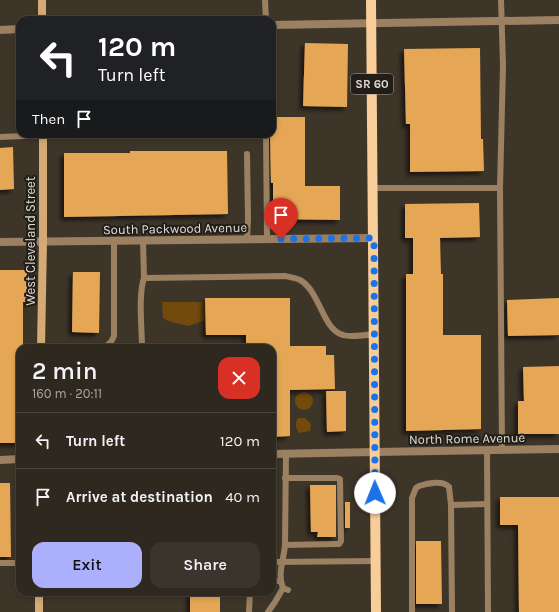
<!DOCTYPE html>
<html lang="en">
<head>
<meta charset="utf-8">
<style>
	:root { --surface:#2e281f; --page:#3a342c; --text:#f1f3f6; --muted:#a7a6a4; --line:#49443d; --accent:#acaffb }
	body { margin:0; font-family:Karla,sans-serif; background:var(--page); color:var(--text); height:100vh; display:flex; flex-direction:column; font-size:15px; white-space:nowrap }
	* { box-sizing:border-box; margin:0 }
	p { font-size:13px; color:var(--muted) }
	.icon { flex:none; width:22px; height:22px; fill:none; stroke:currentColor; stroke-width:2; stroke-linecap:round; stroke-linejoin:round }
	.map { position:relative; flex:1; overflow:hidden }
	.sheet { position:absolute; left:16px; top:344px; width:260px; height:252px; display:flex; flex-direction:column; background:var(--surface); border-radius:12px; box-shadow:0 2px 6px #0003,0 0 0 1px var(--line) }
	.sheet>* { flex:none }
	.top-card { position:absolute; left:16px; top:16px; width:260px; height:122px; border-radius:12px; box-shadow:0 2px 6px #0003,0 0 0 1px var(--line); background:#202124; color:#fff; overflow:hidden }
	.pin { position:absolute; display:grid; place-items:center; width:34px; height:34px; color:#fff; margin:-41px -17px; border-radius:50% 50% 50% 0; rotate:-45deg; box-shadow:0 0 4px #0007 }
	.pin .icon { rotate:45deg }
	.me { position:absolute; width:44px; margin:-22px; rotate:359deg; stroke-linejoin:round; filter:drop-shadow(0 0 3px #0008) }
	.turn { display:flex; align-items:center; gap:14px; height:84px; padding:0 16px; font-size:18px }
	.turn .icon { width:52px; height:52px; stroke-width:2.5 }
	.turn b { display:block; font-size:28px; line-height:34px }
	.then { display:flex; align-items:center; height:38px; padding:0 16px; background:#0003; gap:8px; font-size:15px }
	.round { display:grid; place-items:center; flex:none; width:42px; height:42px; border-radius:12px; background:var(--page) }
	.head { display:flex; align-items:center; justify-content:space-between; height:68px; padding:0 16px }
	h1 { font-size:24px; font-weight:600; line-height:30px }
	.button { display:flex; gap:8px; margin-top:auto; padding:8px 16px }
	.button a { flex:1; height:46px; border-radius:12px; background:var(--accent); color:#111; font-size:16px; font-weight:600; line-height:46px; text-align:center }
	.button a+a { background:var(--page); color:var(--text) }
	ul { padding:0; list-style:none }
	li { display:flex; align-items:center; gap:12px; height:56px; padding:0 16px; border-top:1px solid var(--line) }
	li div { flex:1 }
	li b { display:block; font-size:15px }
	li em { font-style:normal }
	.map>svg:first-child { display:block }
</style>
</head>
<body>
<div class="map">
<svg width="559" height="612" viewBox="0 0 559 612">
	<defs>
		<filter id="shadow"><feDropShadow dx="-3.5" dy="3.5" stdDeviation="2" flood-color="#0009"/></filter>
	</defs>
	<rect width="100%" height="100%" fill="#3e3529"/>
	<g fill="#714a0c">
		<path d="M162 302H203L205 306V320L189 326 171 322 163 318Z"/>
		<circle cx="304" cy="401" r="9"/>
		<path d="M298 418H305L311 424 310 431 299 433C295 428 295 422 298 418Z"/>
	</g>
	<g fill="#e5a755" filter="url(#shadow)">
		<path d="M305 43 348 44 347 107 303 106Z"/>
		<path d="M480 48 481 139H483L484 171 410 172V124H406L404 49Z"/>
		<path d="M272 117H305V186H340V220L273 219V183H271L270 134H272Z"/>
		<path d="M13 147 14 189 0 190V148Z"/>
		<path d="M130 151H227L228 214 64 217V153H130Z"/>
		<path d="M479 203 480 237 440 238 441 274H443V335H481V429L406 431V274H413V238H405V204Z"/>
		<path d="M0 270H27V302H23V348H20V443H0Z"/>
		<path d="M73 272H100L99 333 72 332Z"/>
		<path d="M205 298H290V346H326V355H334L335 389 290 390V436L272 437V348H246V335H206Z"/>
		<path d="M559 298V335L508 336 507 300Z"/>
		<path d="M559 366V434H518V401H524L523 367Z"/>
		<path d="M326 391H346V431L327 432Z"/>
		<path d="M0 483H10L11 557H0Z"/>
		<path d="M310 485H336V537H317L318 532H311Z"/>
		<path d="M500 497H559V612H519L518 525H500Z"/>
		<rect x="345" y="502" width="5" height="26"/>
		<path d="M416 541H441L442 604H416Z"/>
		<rect x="190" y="592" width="30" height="20"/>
	</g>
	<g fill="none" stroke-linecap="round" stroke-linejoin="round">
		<g stroke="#9b8161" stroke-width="6">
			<path d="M265 0 266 20"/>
			<path d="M501 0 503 65 500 188 502 450"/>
			<path d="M266 134 267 239"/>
			<path d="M0 137 73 134"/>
			<path d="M373 188H500"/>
			<path d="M247 239 248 219 247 154"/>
			<path d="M143 240 144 278 285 276C290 277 296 278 300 280 320 291 322 329 343 335 349 337 367 335 374 334"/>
			<path d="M104 348 111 342 114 336V241"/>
			<path d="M142 348C142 328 138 296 144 278"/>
			<path d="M487 450 488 612"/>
			<path d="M286 454 285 545C284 559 277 574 283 588L288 590"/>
			<path d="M451 505 487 504"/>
			<path d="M285 545 336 544H339L341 541 340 479 337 478H285"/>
			<path d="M272 562 376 561"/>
			<path d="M0 563H20"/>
			<path d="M272 581H281"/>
			<path d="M249 612 250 592"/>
			<path d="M268 612 275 602 283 588"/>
			<path d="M412 612V498L416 488 419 486C428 483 443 480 449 487L451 505 452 612"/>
		</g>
		<g stroke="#9b8161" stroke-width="8">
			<path d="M272 25 559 20"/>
			<path d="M0 30 20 29"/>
			<path d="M0 242 374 238"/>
			<path d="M272 454 375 452"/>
			<path d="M0 460 20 459"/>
		</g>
		<path stroke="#9b8161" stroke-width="8" d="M375 452 559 449"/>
		<g stroke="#d4ab77" stroke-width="8">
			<path d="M42 0V20"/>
			<path d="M41 348 43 241V134"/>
			<path d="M39 592V612"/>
		</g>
		<path stroke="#f8cd99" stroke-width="10" d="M371 0 376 612"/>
	</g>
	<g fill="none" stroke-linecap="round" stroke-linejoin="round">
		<path stroke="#1a73e8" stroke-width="7" stroke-dasharray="0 12.6" d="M281 239 374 238 375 493"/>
	</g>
	<g text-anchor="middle" stroke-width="4" stroke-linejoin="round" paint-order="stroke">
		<rect fill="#211d18" stroke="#a7a19b" stroke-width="1" x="351" y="74" width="42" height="20" rx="3"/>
		<g font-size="12" font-weight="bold" fill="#e0dad3">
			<text x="372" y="88">SR 60</text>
		</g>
		<g font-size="13" fill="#e0dad3" stroke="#211d18">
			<text transform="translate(175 228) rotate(-1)" y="5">South Packwood Avenue</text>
			<text transform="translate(30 241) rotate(-90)" y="5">West Cleveland Street</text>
			<text transform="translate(467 438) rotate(-1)" y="5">North Rome Avenue</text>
		</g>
	</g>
</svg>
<div class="pin" style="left:281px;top:239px;background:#d93025"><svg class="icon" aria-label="arrive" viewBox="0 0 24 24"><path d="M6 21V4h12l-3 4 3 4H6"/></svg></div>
<svg class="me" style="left:375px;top:493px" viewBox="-20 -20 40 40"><circle r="19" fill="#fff"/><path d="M0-13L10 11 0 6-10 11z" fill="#1a73e8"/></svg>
<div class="top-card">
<div class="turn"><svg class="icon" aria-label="left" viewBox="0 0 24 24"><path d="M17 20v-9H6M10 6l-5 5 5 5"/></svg><div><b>120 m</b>Turn left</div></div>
<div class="then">Then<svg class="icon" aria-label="arrive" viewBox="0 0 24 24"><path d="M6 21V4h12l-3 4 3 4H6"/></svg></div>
</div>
<section class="sheet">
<div class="head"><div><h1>2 min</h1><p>160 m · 20:11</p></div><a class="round" style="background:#d93025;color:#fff"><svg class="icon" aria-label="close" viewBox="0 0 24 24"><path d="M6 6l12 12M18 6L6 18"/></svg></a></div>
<ul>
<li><svg class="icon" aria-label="left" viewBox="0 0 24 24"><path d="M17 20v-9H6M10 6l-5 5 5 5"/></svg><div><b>Turn left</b></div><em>120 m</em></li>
<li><svg class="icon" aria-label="arrive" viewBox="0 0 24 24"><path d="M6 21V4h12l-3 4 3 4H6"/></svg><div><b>Arrive at destination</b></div><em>40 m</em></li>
</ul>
<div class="button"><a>Exit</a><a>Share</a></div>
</section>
</div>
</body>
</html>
